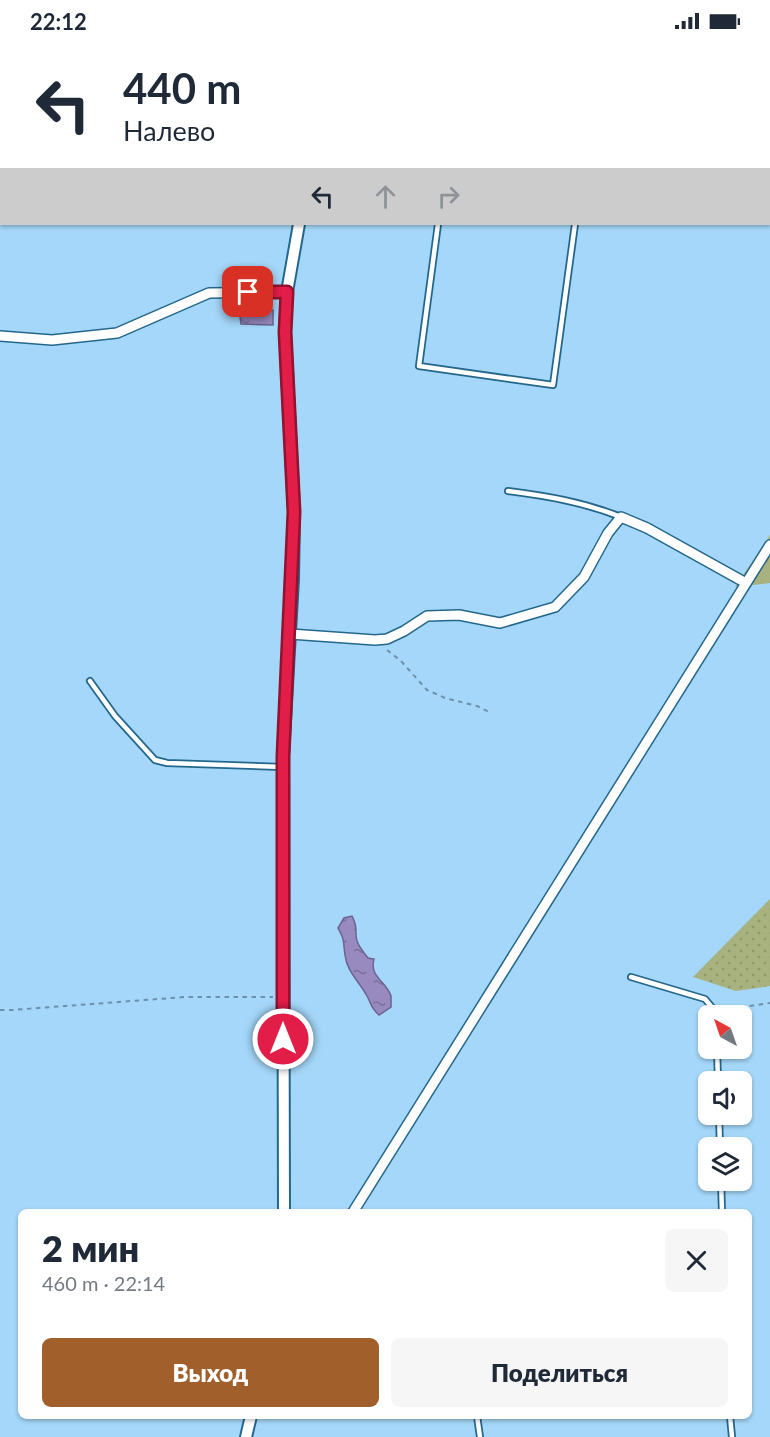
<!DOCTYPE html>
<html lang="ru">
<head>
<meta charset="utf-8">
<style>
	:root { --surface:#fff; --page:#f6f6f7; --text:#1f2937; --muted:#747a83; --accent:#a1602b }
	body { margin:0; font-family:Lato,sans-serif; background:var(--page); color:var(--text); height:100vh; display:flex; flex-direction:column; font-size:22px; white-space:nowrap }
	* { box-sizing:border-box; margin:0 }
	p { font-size:20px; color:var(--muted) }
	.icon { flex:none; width:33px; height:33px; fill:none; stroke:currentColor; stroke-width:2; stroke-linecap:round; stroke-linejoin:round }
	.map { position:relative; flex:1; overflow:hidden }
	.drawer { position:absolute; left:18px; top:1167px; width:734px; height:210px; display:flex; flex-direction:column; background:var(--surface); border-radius:9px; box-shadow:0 2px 4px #0004 }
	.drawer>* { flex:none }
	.top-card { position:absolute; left:0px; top:0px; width:771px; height:183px; box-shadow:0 2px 4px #0004; background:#fff; color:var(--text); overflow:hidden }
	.needle { width:39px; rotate:320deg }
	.fabs { position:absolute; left:698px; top:963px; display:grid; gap:12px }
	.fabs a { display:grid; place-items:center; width:54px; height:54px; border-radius:9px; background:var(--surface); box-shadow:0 2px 4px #0004; font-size:30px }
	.pin { position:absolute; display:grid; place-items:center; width:51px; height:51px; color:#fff; margin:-26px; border-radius:12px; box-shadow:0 3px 9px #0006 }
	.me { position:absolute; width:66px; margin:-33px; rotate:0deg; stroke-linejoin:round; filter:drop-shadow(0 0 4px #0008) }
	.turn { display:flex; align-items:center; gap:21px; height:126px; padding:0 24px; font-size:27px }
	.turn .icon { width:78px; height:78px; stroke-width:2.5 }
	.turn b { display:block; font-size:42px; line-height:51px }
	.lanes { display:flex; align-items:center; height:57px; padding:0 24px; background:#0003; justify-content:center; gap:30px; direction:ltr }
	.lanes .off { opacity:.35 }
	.round { display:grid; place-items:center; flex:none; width:63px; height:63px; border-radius:9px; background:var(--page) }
	.head { display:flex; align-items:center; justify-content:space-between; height:102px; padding:0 24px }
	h1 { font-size:36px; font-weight:800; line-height:45px }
	.button { display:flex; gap:12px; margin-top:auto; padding:12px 24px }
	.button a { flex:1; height:69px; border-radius:9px; background:var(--accent); color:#fff; font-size:24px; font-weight:800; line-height:69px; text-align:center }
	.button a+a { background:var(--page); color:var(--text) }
	.status { display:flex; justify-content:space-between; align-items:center; height:42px; padding:0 30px; background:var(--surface); direction:ltr }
	.status svg { height:16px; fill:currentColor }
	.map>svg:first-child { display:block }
</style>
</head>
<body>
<div class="status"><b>22:12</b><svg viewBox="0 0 49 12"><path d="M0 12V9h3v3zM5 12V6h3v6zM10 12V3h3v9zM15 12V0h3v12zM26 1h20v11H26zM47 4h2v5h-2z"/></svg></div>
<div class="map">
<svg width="770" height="1395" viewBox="0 0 770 1395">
	<defs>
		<pattern id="grass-tufts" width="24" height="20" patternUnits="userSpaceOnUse" patternTransform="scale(1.5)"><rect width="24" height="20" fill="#a8b27f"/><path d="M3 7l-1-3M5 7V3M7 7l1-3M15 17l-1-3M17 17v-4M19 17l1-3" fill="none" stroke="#8f986d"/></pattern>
		<pattern id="garden-dots" width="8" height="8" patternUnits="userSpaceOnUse" patternTransform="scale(1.5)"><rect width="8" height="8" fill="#a8b27f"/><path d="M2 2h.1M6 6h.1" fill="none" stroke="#8f986d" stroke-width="1.8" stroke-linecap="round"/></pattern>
		<pattern id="water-ripples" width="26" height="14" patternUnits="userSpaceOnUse" patternTransform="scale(1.5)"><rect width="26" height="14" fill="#9889bf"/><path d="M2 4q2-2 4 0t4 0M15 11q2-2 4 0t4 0" fill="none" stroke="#7a6e9a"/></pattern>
	</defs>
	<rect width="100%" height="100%" fill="#a4d7f9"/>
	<path fill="url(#grass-tufts)" d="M770 493V541L735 545Z"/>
	<path fill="url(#garden-dots)" d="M770 857V944L736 949 693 935Z"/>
	<g fill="url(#water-ripples)" stroke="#6a648e" stroke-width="1.5">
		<path d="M239 268H273V283L241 282Z"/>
		<path d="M352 874C359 887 354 889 357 899 359 905 364 911 368 916L374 917C369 935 386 939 391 954 391 955 391 964 391 965L379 973C370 965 372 963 367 954 359 939 347 930 345 913 343 900 345 898 338 886L344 876Z"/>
	</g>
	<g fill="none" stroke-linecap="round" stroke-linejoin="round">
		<defs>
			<g id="service">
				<path d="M125 2V0"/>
				<path d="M506 2 507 0"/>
				<path d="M597 2 598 0"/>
				<path d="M0 141H2"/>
				<path d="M438 182 419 324 553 343 575 182"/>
				<path d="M508 449C547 454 583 460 621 475"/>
				<path d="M90 639 115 674 155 718 167 721 283 725"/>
				<path d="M631 935 705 957 715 969V974"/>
				<path d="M717 1006 718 1040"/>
				<path d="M719 1072 720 1106"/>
				<path d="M721 1138 722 1170"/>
				<path d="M477 1374 480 1395"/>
				<path d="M730 1374 732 1395"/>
			</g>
			<g id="minor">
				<path d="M0 294 52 298 117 291 209 251 287 250"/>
				<path d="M290 592 375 598 387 597 404 589 427 574 459 573 500 581 555 565 584 535 608 491 621 475 647 486 746 541"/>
				<path d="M353 1170 770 503"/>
			</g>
			<g id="tertiary">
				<path d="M337 2V0"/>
				<path d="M284 1170 283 714 293 537 294 470 285 290 287 250 299 182"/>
				<path d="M246 1395 251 1374"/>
			</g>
		</defs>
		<use href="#service" stroke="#24678c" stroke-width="8"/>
		<use href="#minor" stroke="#24678c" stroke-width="12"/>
		<use href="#tertiary" stroke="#24678c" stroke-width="14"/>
		<g stroke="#6b91ac" stroke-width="2" stroke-dasharray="4.5 4.5" stroke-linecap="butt">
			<path d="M387 608 401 619 427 648 445 656 477 664 491 671"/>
			<path d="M0 968H12L185 955H273"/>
			<path d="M723 968 770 961"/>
		</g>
		<use href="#service" stroke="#fff" stroke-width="4.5"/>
		<use href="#minor" stroke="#fff" stroke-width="9"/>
		<use href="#tertiary" stroke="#fff" stroke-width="10"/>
	</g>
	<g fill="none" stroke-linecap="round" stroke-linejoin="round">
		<defs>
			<path id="route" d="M248 250H287L285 290 294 470 283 714V997"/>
		</defs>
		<use href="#route" stroke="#92132f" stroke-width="15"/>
		<use href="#route" stroke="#e11d48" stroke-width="10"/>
	</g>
</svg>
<div class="fabs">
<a><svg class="needle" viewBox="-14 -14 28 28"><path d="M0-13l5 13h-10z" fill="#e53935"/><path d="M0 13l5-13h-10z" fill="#747a83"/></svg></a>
<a><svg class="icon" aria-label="sound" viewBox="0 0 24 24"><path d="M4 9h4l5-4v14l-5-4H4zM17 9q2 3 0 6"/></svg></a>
<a><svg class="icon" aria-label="layers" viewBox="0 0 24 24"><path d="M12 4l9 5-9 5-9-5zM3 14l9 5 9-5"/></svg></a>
</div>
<div class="pin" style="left:248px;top:250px;background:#d93025"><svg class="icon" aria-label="arrive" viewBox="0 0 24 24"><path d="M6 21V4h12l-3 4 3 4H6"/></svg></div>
<svg class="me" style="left:283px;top:997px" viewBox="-20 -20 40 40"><circle r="17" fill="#e11d48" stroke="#fff" stroke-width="3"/><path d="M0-11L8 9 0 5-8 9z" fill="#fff"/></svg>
<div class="top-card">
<div class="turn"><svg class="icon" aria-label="left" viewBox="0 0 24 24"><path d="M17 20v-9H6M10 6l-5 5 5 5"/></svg><div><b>440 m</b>Налево</div></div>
<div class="lanes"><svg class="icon" aria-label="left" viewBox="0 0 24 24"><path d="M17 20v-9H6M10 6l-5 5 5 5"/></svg><svg class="icon off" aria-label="ahead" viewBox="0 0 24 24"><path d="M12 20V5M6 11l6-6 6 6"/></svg><svg class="icon off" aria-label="right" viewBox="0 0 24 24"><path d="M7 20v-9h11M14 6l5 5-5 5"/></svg></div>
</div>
<section class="drawer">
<div class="head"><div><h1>2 мин</h1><p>460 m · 22:14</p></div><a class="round"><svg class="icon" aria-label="close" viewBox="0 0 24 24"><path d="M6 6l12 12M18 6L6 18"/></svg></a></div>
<div class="button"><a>Выход</a><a>Поделиться</a></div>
</section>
</div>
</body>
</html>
